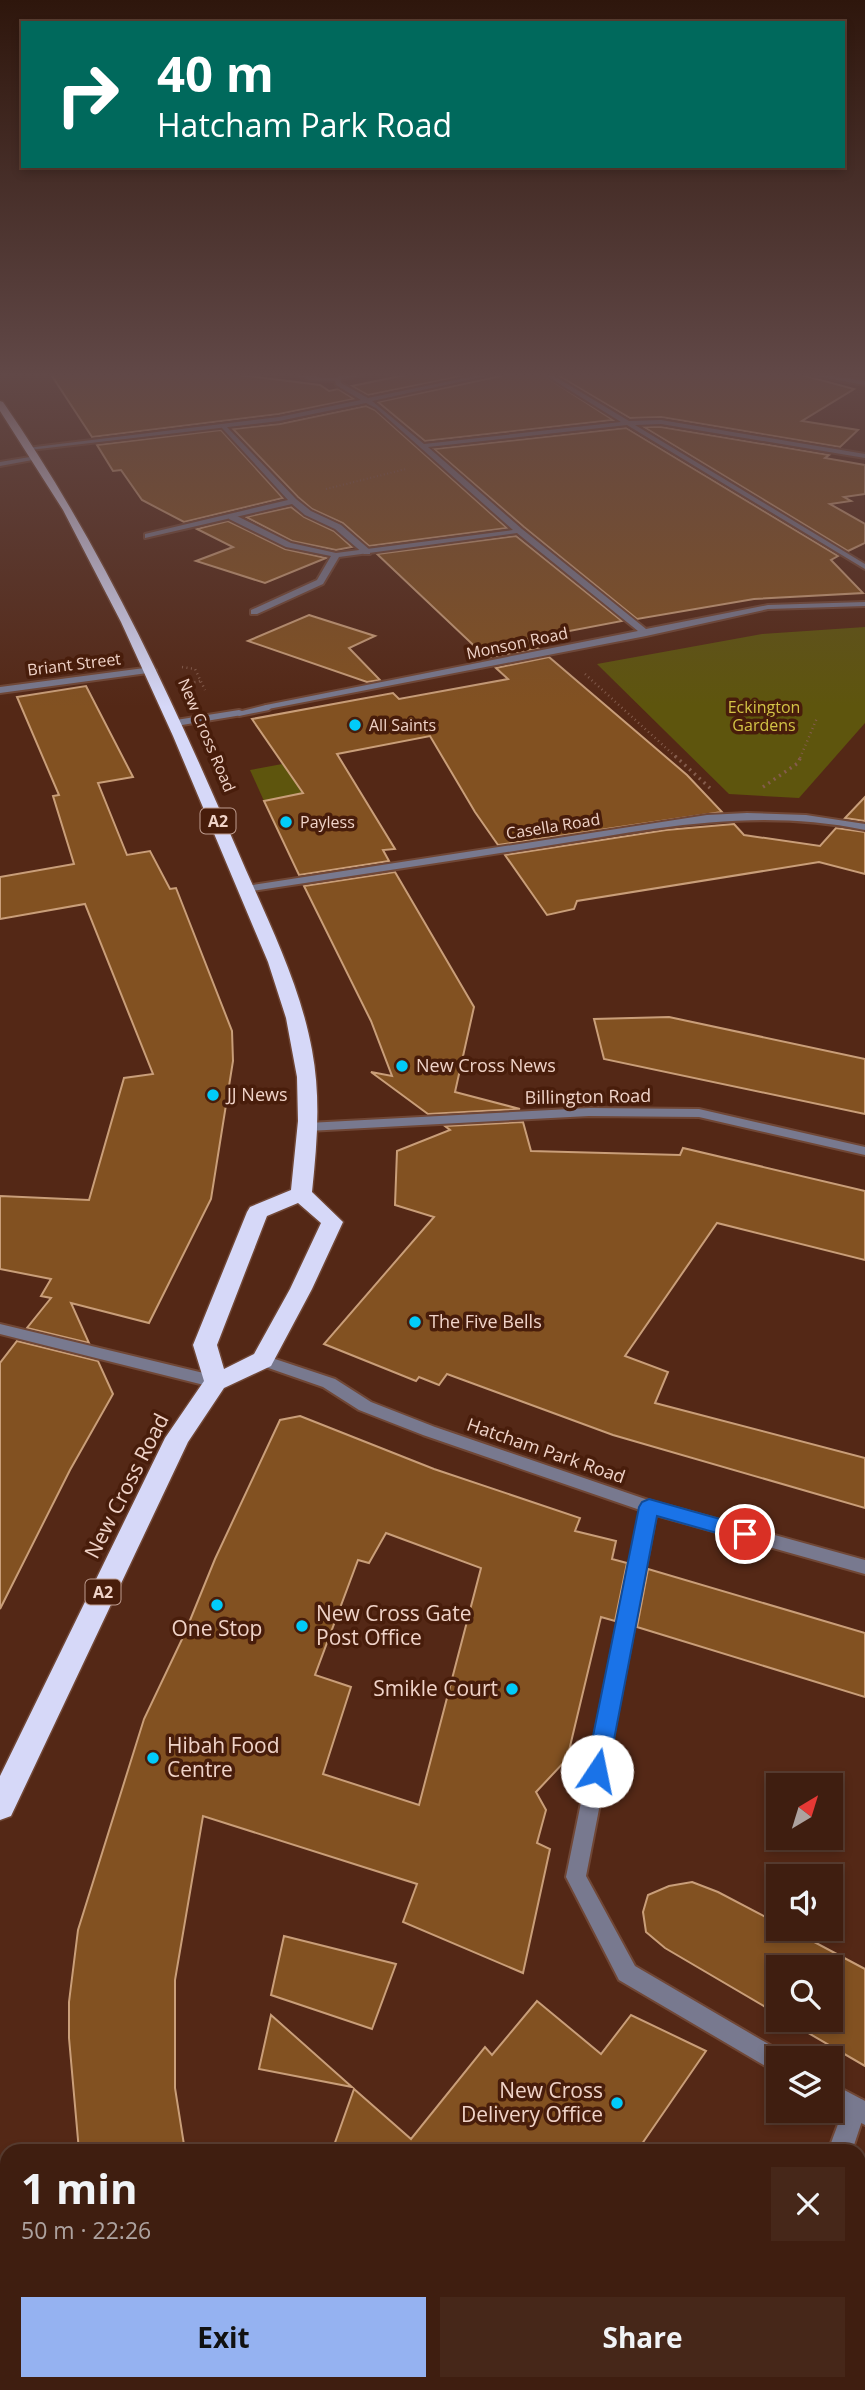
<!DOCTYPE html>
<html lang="en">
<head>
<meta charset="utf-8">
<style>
	:root { --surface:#3f1e10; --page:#462719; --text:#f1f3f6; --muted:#ada29f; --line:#583c30; --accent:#95b2f1 }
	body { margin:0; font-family:"Open Sans",sans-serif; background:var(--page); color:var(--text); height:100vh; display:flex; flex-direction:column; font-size:26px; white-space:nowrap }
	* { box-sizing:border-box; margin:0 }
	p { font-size:23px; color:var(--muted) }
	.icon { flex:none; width:38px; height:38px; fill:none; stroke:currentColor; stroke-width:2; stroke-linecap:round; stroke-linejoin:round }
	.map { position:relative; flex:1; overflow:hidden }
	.sheet { position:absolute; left:0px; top:2144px; width:866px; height:247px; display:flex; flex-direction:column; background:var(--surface); border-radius:21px 21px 0 0; box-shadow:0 4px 10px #0003,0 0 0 2px var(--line) }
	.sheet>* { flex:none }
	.guide { position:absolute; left:21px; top:21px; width:824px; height:147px; border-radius:0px; box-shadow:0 4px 10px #0003,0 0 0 2px var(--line); background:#00695c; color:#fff; overflow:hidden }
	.needle { width:46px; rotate:38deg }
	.tools { position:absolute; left:766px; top:1773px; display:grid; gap:14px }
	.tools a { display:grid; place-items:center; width:77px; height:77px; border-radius:0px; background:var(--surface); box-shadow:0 4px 10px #0003,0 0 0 2px var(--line); font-size:35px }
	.pin { position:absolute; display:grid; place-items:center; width:60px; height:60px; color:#fff; margin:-30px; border:4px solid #fff; border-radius:50%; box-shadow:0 2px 7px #0007 }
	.me { position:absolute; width:77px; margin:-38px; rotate:11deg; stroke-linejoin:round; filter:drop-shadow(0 0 5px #0008) }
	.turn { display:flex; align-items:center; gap:24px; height:147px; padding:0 21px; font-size:32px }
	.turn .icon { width:91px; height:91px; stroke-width:2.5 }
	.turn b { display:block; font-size:49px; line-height:60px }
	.round { display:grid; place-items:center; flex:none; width:74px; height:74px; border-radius:0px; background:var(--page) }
	.overview { display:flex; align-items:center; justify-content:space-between; height:119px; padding:0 21px }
	h1 { font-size:42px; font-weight:700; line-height:52px }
	.cta { display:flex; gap:14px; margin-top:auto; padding:14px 21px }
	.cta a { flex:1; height:80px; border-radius:0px; background:var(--accent); color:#111; font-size:28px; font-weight:700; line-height:80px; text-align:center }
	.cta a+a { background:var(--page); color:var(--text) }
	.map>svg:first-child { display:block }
</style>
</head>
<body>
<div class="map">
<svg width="865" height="2390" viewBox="0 0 865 2390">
	<rect width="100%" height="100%" fill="#542816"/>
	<g fill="#5e550d">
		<path d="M865 627V723L799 798 729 794 597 664 762 634Z"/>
		<path d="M309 759 326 789 264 801 250 770Z"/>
	</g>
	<g fill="#825121" stroke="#c99e79" stroke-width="2" fill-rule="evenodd">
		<path d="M50 373H223L320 385 329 391 338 389 354 399 279 414 92 437Z"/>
		<path d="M415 373H477L368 395 352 386Z"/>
		<path d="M503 373H540L613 420 425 441 378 402 501 376Z"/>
		<path d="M554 373H795L854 389 802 421 858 430 840 447 661 417 630 418Z"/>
		<path d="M366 406 375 410 507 528 369 546 343 523 312 509 298 497 233 429 280 424Z"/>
		<path d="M644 427H661L829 455 825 458 865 465V494L844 497 851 501 830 504 865 524V543L848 551Z"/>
		<path d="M626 428 838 556 831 560 863 593 754 599 637 619 524 527 434 449Z"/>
		<path d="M221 430 283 498 184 522 142 500 121 470 113 471 97 445Z"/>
		<path d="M291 507 304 517 334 531 352 547 336 550 292 541 246 517Z"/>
		<path d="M228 521 285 549 326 558 265 583 196 561 233 547 197 529Z"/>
		<path d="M516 536 622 621 527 639 538 648 487 658 377 554Z"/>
		<path d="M309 615 375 636 349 648 380 680 367 682 248 641Z"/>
		<path d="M549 657 687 775 722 812 498 845 475 812 430 736 337 754 395 849 383 850 389 861 299 875 264 801 303 793 252 719 393 693 399 699 508 679 496 668Z"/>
		<path d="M86 686 133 777 98 783 127 855 150 851 170 889 176 888 232 1031 233 1061 211 1199 149 1323 71 1303 89 1343 27 1328 51 1298 41 1296 51 1279 0 1269V1196L89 1200 124 1078 153 1074 85 904 0 919V877L74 864 53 796 59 795 17 697Z"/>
		<path d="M865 797V821L845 818Z"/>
		<path d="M734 824 744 835 820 846 836 828 865 832V874L819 862 577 901 574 909 547 915 505 855 666 830Z"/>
		<path d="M395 872 474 1007 455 1092 520 1109 428 1114 371 1072 392 1076 371 1021 304 886Z"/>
		<path d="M669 1017 865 1059V1114L604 1059 594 1019Z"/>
		<path d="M523 1122 531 1151 680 1155 683 1148 865 1191V1260L717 1223 625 1356 668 1372 655 1403 865 1458V1508L613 1435 447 1374 439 1385 419 1377 416 1381 324 1344 434 1217 395 1205 397 1151 450 1130 445 1126Z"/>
		<path d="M17 1341 98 1361 113 1394 70 1470 0 1609V1363Z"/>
		<path d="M300 1416 434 1469 580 1518 575 1531 616 1541 612 1559 627 1563 615 1621 601 1617 567 1759 536 1792 546 1810 537 1843 550 1849 523 1973 403 1922 417 1884 203 1816 175 1980V2088L185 2151H79L69 2038V2002L78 1930 144 1719 184 1635 215 1559 280 1420ZM386 1533 481 1568 419 1805 323 1774 351 1687 315 1675 358 1560 369 1563Z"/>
		<path d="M648 1569 865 1633V1697L637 1627Z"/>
		<path d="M692 1882 718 1892 779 1924V1928H788L865 1969V2066L786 2020H831V1967H779V2015L665 1948 646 1932 643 1912 648 1895 669 1886Z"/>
		<path d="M284 1936 396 1964 372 2029 271 1995Z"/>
		<path d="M537 2001 601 2054 631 2015 706 2051 637 2151H332L354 2089 411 2139 485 2047 492 2055Z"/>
		<path d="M271 2015 352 2087 259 2069Z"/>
	</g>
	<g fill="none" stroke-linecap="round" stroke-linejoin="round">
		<defs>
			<g id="lane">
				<path d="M222 426H226L296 499 311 511 341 525 370 550V554H364L335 529 305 515 292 504 145 538V534L288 500 222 428Z"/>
				<path d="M266 705 271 708 269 710 239 716 234 713Z"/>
				<path d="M855 2097 863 2100 865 2112 852 2151H828L847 2100Z"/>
			</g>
			<g id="street">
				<path d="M287 373 328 378 370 373 340 380 341 383 368 398 489 373H500L372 401 424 444 621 422 542 373H549L629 421 661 420 865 454V458L661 424 635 425 865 564V569L627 425 428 447 522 529 646 629 768 605 865 602V606L768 609 646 636 263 710 261 708 266 705 638 631 517 533 339 557 323 584 257 614H251V610L317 580 331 556 286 547 229 519V515H235L291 543 336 553 513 530 376 408 366 403 279 421 30 450 27 448 279 417 361 400 336 385 335 381 310 380Z"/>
				<path d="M798 373H812L865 381V385Z"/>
				<path d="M36 456 38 459 0 466V462Z"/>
				<path d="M152 667 156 670 155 672 0 693V687Z"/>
				<path d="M239 710 242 711V715L176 726 171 723 176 720Z"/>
				<path d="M747 813 806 815 865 824V830C752 807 656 829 545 846 445 862 346 877 246 892L240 889 246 886 707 815Z"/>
				<path d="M589 1108 699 1109 865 1147V1155L699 1117 589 1116 308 1131 301 1127 308 1123Z"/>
				<path d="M0 1324 216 1376 222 1378 224 1382 222 1386 216 1388 0 1334Z"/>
				<path d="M263 1355 335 1379 371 1402 435 1427 651 1501 865 1560V1574L656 1515 586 1876 635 1966 787 2055 788 2058H779V2074L619 1980 566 1877 640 1510 423 1435 359 1410 323 1387 257 1364 255 1360 257 1356Z"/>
				<path d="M831 2083 865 2101V2125L831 2107Z"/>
			</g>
			<path id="highway" d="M0 401 3 402C99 541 169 692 236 847 264 913 299 979 312 1050 321 1098 317 1144 312 1192L343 1222 312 1289 271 1366 224 1388 188 1442 11 1816 0 1820V1776L165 1438 204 1381 193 1345 247 1212 250 1207 291 1190 298 1121 297 1077 286 1018 268 962 173 736 121 622 63 510 0 411ZM298 1203 321 1223 290 1289 254 1354 224 1369 217 1345 267 1216Z"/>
		</defs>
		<use href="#lane" stroke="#704736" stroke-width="4"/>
		<use href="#street" stroke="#704736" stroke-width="4"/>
		<use href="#highway" stroke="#704736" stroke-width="3"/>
		<path stroke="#845c4c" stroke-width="2" stroke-dasharray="1 2.5" stroke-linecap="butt" d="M326 489 406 469"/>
		<g stroke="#845c4c" stroke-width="2.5" stroke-dasharray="1 3.5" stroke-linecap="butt">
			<path d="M182 667 195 669 205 690"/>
			<path d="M585 674 677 758"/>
			<path d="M190 683 201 681"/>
			<path d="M800 758 817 718"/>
		</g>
		<g stroke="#845c4c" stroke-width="3.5" stroke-dasharray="2 4.5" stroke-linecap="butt">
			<path d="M675 756 710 788"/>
			<path d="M763 787 798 763 801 756"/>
		</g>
		<use href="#lane" fill="#78798f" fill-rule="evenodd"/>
		<use href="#street" fill="#78798f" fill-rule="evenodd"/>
		<use href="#highway" fill="#d6d8f8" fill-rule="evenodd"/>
	</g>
	<linearGradient id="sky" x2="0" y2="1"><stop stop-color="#2e160c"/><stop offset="0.53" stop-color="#614847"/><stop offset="1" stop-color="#614847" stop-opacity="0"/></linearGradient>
	<rect width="865" height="707" fill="url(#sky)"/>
	<path fill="#1a73e8" stroke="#114b97" stroke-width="2" d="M649 1499 752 1528 755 1534 752 1539 745 1541 657 1516 608 1771 605 1778 597 1781 589 1778 586 1771 639 1507 642 1502Z"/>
	<g fill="#01cbf9" stroke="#481d0b" stroke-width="2.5">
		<circle cx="355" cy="725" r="7"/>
		<circle cx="286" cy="822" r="7"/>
		<circle cx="402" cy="1066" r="7"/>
		<circle cx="213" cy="1095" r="7"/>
		<circle cx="415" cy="1322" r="7"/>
		<circle cx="217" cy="1605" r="7"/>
		<circle cx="302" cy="1626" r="7"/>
		<circle cx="512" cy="1689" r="7"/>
		<circle cx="153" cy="1758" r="7"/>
		<circle cx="617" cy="2103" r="7"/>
	</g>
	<g text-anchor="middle" stroke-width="7" stroke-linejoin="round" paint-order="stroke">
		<g font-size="16" fill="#f0d3c8" stroke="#481d0b">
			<text transform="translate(517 643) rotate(-12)" y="6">Monson Road</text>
			<text transform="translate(74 664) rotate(-7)" y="6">Briant Street</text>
			<text transform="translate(207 735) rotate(67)" y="6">New Cross Road</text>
			<text transform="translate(553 826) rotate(-9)" y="6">Casella Road</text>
		</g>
		<g font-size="16" fill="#d3c346" stroke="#481d0b">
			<text x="764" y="713">Eckington<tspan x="764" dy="18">Gardens</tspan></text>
		</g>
		<g font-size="16" fill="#f0d3c8" stroke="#481d0b" text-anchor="start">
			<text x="369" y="731">All Saints</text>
			<text x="300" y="828">Payless</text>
		</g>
		<g fill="#481d0b" stroke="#be9c8f" stroke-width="2">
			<rect x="200.5" y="808.5" width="35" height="25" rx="5"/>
			<rect x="85.5" y="1579.5" width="35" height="25" rx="5"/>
		</g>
		<g font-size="16" font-weight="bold" fill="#f0d3c8">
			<text x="218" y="827">A2</text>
			<text x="103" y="1598">A2</text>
		</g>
		<g font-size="18" fill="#f0d3c8" stroke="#481d0b" text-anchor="start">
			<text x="416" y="1072">New Cross News</text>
			<text x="227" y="1101">JJ News</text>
			<text x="429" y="1328">The Five Bells</text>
		</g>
		<g font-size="18" fill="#f0d3c8" stroke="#481d0b">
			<text transform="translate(588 1097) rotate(-1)" y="6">Billington Road</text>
			<text transform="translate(546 1451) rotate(19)" y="6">Hatcham Park Road</text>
		</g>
		<g font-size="21" fill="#f0d3c8" stroke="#481d0b">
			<text transform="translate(127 1486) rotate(-63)" y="7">New Cross Road</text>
		</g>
		<g font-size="21" fill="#f0d3c8" stroke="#481d0b" text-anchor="start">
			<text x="316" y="1621">New Cross Gate<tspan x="316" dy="24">Post Office</tspan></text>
			<text x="217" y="1636" text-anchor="middle">One Stop</text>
			<text x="498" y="1696" text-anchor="end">Smikle Court</text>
			<text x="167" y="1753">Hibah Food<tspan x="167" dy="24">Centre</tspan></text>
			<text x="603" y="2098" text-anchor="end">New Cross<tspan x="603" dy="24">Delivery Office</tspan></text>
		</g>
	</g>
</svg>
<div class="tools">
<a><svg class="needle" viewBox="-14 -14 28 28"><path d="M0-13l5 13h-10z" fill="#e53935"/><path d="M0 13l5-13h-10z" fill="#ada29f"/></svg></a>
<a><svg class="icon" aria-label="sound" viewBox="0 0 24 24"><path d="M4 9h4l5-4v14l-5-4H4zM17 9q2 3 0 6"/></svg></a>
<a><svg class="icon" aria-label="search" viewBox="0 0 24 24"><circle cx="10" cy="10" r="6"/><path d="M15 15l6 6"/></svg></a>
<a><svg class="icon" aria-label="layers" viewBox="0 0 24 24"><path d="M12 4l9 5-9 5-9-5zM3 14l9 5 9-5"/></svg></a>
</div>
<div class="pin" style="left:745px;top:1534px;background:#d93025"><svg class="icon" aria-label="arrive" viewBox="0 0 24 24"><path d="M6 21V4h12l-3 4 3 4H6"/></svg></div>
<svg class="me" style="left:597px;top:1771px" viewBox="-20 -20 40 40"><circle r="19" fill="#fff"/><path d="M0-13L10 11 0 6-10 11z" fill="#1a73e8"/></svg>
<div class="guide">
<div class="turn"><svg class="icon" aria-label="right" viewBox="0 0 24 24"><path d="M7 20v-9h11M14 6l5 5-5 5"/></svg><div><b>40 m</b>Hatcham Park Road</div></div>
</div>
<section class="sheet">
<div class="overview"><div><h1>1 min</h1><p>50 m · 22:26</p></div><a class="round"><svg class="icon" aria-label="close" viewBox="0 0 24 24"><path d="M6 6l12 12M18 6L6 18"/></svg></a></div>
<div class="cta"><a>Exit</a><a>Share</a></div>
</section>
</div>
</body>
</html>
